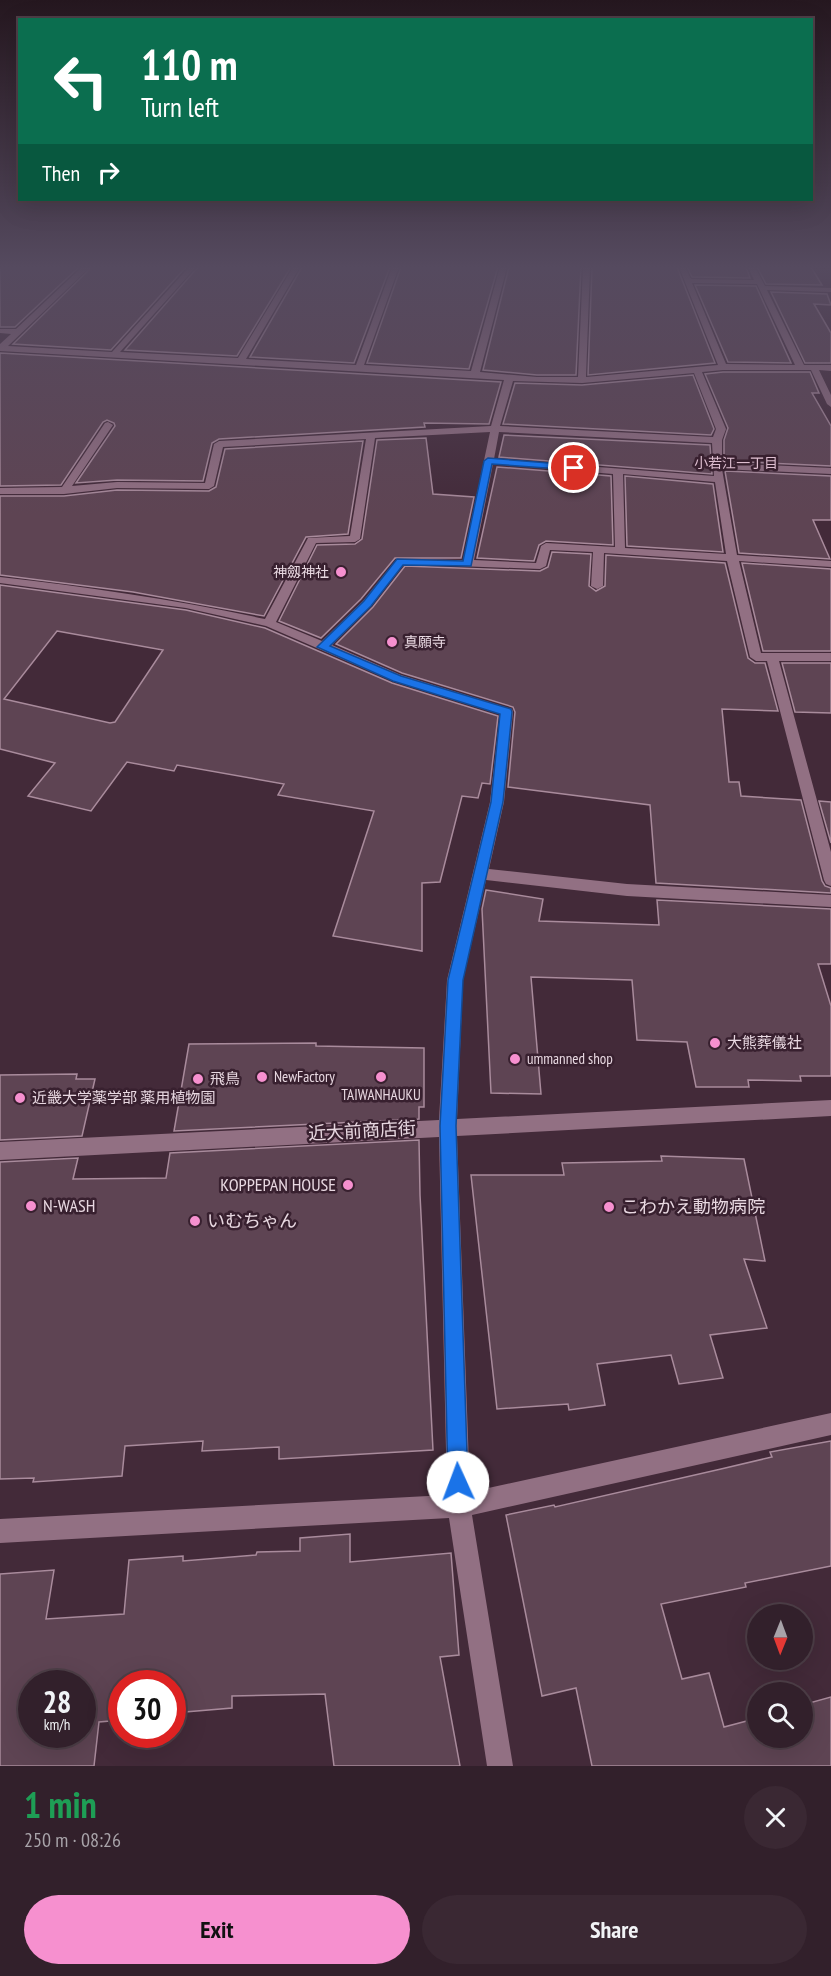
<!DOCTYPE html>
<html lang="en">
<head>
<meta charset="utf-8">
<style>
	:root { --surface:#32202b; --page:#3a2833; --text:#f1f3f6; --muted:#a8a3a9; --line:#4d3e47; --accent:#f690cf }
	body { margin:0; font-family:"PT Sans Narrow","Noto Sans JP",sans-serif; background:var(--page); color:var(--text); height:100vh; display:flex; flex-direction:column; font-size:22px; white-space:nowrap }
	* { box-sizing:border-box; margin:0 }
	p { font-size:20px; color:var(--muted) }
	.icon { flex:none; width:33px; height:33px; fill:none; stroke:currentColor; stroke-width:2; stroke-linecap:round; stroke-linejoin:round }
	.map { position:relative; height:1766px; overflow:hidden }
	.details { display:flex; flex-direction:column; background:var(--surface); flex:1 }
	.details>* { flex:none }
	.guide { position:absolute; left:18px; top:18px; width:795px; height:183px; border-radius:0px; box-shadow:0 6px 24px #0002,0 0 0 2px var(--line); background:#0b6e4f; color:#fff; overflow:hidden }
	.needle { width:39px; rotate:181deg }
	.buttons { position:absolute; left:747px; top:1604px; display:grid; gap:12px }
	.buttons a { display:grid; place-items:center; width:66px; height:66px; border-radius:50%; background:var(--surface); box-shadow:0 6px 24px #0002,0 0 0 2px var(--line); font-size:30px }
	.speed { position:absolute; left:18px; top:1670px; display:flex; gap:12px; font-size:30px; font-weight:700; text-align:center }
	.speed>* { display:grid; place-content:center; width:78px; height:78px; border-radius:50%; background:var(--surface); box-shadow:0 6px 24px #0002,0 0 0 2px var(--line); line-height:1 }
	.speed small { font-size:15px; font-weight:400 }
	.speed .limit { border:9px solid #d22; background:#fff; color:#111 }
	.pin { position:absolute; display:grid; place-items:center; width:51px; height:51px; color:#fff; margin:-26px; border:3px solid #fff; border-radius:50%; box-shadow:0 2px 6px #0007 }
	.me { position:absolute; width:66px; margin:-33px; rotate:358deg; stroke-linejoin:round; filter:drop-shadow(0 0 4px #0008) }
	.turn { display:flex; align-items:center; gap:21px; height:126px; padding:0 24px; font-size:27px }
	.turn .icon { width:78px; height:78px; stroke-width:2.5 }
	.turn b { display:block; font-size:42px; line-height:51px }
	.then { display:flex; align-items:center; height:57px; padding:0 24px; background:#0003; gap:12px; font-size:22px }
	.round { display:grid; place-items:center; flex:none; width:63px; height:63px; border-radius:32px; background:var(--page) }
	.overview { display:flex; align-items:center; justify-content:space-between; height:102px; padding:0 24px }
	h1 { font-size:36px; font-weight:700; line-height:45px; color:#1e9e55 }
	.cta { display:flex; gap:12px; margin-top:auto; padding:12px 24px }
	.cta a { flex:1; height:69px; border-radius:36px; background:var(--accent); color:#111; font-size:24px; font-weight:700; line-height:69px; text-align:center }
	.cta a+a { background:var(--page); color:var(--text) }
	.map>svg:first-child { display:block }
</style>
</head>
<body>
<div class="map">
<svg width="831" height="1766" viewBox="0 0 831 1766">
	<rect width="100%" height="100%" fill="#432a39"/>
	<g fill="#5e4453" stroke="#a98b9c" stroke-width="1.5" fill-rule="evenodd">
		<path d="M0 267H79L15 327H0Z"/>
		<path d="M92 267H186L111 350 13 344Z"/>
		<path d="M198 267H291L237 356 125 350Z"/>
		<path d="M302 267H390L354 363 250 357Z"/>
		<path d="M401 267H498L469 369 367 363Z"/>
		<path d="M509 267H581L576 375H537L483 370Z"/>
		<path d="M592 267H677L715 363 588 375Z"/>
		<path d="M687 267H746L750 278 692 277Z"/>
		<path d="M757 267H811L822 285 766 284Z"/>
		<path d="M695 285 756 286 791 363 728 362Z"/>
		<path d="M771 292 827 294 831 305 814 304 831 333V363H805Z"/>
		<path d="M0 353 501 382 489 424 424 423 425 427 219 439 212 443 203 481 117 480 76 483 115 426 114 423 107 420 103 422 61 485 0 486Z"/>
		<path d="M723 372H810L819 393H812L831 426V466L724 461V440L728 428 705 374Z"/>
		<path d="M693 375 714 429 711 435 503 424 515 383 582 385Z"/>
		<path d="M504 435 710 445 712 474 499 457Z"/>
		<path d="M426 438 433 494 474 497 461 558H395L361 599 321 638 279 621 317 545 355 544 362 539 377 440Z"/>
		<path d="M363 441 348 534 306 537 264 616 133 592 0 575V496H64L117 490 209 491 216 487 225 449Z"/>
		<path d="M497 467 611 476 613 545 546 541 539 545 534 561 477 558Z"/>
		<path d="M725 471 831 476V520H813L830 559 739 553Z"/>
		<path d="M625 476 713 484 723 552 627 546Z"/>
		<path d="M552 552 591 554 589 586 596 591 605 586 606 555 725 563 748 658 755 663H765L778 711 722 709 729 782H739L741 796 801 800 822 881 825 886 831 888V893L656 883 650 805 508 787 515 712 513 707 402 673 336 644 373 607 405 566 540 571 548 567Z"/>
		<path d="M742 563 831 569V651H763Z"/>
		<path d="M0 585 186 610 265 628 392 683 498 716 490 784 482 783 478 798 462 796 440 882 422 883V951L333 936 374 811 278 795 284 784 177 765 174 771 127 762 91 811 28 796 55 763 0 749ZM57 631 163 650 115 722 110 723 4 699Z"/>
		<path d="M782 663H831V713L795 712Z"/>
		<path d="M819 801 831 802V843Z"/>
		<path d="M486 890 543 899 539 921 659 925 657 900 831 909V964H818L831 1006V1076H800L801 1081 748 1080 749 1087H696L687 1042 637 1040 632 980 531 977 541 1094 491 1093 482 909Z"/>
		<path d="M316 1043V1046L424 1048V1107H419V1119L174 1131 189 1044Z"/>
		<path d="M77 1074 76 1079H95L82 1136 0 1140V1075Z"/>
		<path d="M419 1140 420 1195 433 1450 279 1459V1447L202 1451 203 1441 125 1446 122 1476 33 1482 34 1478 0 1479V1162L78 1158 73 1179 166 1178 170 1153Z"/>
		<path d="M661 1156 744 1159 765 1261 744 1259 767 1328 710 1335 723 1378 679 1384 671 1355 597 1364 605 1405 569 1410 568 1404 497 1409 471 1175H564L562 1163 662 1161Z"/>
		<path d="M831 1441V1566L745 1583 746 1587 661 1604 682 1679 709 1673 724 1727 758 1718V1737H802V1705L831 1697V1766H592L576 1688 542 1696 506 1515 554 1505 555 1507 721 1469 772 1457 770 1452Z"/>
		<path d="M350 1534V1562L451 1553 459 1655 440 1657 460 1766H334L325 1694 232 1696V1708L173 1713 172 1715V1683H122V1720L99 1722 94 1766H0V1574L54 1570 46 1619 124 1614 129 1560 183 1556V1561L256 1555 257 1552 300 1551V1538ZM32 1683H82V1734H32Z"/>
	</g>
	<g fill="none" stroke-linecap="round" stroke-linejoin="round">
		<path fill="#927083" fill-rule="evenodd" d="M82 267H90L8 346 112 352 189 267H196L120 352 238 358 293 267H300L246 359 356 365 392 267H399L364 365 471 371 500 267H507L480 372 537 377H578L583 267H590L586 377 718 365 679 267H685L691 279 754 280 748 267H755L765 286 831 288V292L767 290 804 365H831V371L819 370 831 395V407L827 404 811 370H723L702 372 726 429 722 440V463L831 468V474L722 469 737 555 831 561V567L739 561 761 653H831V661H779L831 852V886L826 884 824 880 767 661H756L750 657 727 561 604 553 603 586 597 589 591 586 593 552 550 550 546 566 540 569 404 564 371 605 332 645 401 675 512 709 513 712 504 802 489 869 627 884 831 895V907L627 896 486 880 463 980 457 1119 831 1100V1116L457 1136 470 1492 831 1413V1435L472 1515 513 1766H487L449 1518 0 1543V1519L447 1495 439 1137 0 1160V1142L439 1120 447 980 490 802 500 714 393 681 266 626 186 608 0 583V577C89 587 177 600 265 619L308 538 350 536 366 439 223 447 214 486 209 489 117 488 64 494H0V488L62 487 105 423 108 422 113 425 72 486 117 482 205 483 214 444 219 441 491 426 504 380 0 351V344L11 334 0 333V329H16ZM692 283 757 284 795 365 726 364ZM694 373 716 429 713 437 500 426 513 381 582 383ZM490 432 463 560 397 559 363 601 322 641 276 622 316 543 355 542 360 539 375 438ZM499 432 712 443 714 476 494 459ZM493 464 613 474 615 547 546 543 541 546 536 563 474 560ZM623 474 715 482 726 554 625 548Z"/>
	</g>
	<linearGradient id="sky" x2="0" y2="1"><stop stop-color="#25171f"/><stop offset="0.52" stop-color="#554a5f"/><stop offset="1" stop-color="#554a5f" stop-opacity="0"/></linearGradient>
	<rect width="831" height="514" fill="url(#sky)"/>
	<path fill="#1a73e8" stroke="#114b97" stroke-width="1.5" d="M488 458 574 465 579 468 574 470 492 464 471 566 403 565 371 606 330 646 401 676 511 709 512 712 503 802 463 980 456 1126 468 1482 465 1489 458 1492 451 1489 448 1482 440 1126 448 980 491 802 500 714 393 681 317 647 364 601 397 559 463 561 484 461Z"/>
	<g fill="#f690cf" stroke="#38202f" stroke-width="2">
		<circle cx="341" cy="572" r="6"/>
		<circle cx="392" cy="642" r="6"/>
		<circle cx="715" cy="1043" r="6"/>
		<circle cx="515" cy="1059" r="6"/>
		<circle cx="262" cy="1077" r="6"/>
		<circle cx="381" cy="1077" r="6"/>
		<circle cx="198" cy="1079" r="6"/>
		<circle cx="20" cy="1098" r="6"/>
		<circle cx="348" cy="1185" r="6"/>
		<circle cx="31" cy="1206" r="6"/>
		<circle cx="609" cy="1207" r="6"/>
		<circle cx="195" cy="1221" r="6"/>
	</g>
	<g text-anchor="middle" stroke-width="5" stroke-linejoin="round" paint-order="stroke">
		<g font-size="14" fill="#debed0" stroke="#38202f">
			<text x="736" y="468">小若江一丁目</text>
		</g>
		<g font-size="14" fill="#e8d8e1" stroke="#38202f" text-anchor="end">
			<text x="329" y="577">神劔神社</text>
			<text x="404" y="647" text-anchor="start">真願寺</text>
		</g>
		<g font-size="15" fill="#e8d8e1" stroke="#38202f" text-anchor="start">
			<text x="727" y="1048">大熊葬儀社</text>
			<text x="527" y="1064">ummanned shop</text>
			<text x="274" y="1082">NewFactory</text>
			<text x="210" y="1084">飛鳥</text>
			<text x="381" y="1100" text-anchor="middle">TAIWANHAUKU</text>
			<text x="32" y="1103">近畿大学薬学部 薬用植物園</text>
		</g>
		<g font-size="18" fill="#e8d8e1" stroke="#38202f">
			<text transform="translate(362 1131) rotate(-3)" y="6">近大前商店街</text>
		</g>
		<g font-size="18" fill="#e8d8e1" stroke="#38202f" text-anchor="start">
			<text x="336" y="1191" text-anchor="end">KOPPEPAN HOUSE</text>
			<text x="43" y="1212">N-WASH</text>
			<text x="621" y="1213">こわかえ動物病院</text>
			<text x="207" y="1227">いむちゃん</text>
		</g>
	</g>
</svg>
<div class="buttons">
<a><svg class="needle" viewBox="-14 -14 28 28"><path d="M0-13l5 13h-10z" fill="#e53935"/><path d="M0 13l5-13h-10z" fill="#a8a3a9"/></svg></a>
<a><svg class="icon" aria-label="search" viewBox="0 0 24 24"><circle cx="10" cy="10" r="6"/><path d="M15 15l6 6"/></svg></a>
</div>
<div class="speed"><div>28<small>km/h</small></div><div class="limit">30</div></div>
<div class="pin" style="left:574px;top:468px;background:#d93025"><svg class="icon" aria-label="arrive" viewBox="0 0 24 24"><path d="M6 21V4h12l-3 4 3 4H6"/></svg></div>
<svg class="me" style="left:458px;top:1482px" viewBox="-20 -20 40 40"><circle r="19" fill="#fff"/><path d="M0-13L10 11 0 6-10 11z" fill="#1a73e8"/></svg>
<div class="guide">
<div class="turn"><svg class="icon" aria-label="left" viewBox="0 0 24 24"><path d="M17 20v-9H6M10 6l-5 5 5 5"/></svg><div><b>110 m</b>Turn left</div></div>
<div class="then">Then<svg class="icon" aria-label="right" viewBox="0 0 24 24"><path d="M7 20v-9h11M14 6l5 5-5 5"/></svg></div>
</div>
</div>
<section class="details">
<div class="overview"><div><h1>1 min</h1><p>250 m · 08:26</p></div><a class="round"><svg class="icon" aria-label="close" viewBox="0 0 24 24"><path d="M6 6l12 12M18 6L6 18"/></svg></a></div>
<div class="cta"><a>Exit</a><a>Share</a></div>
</section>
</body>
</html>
